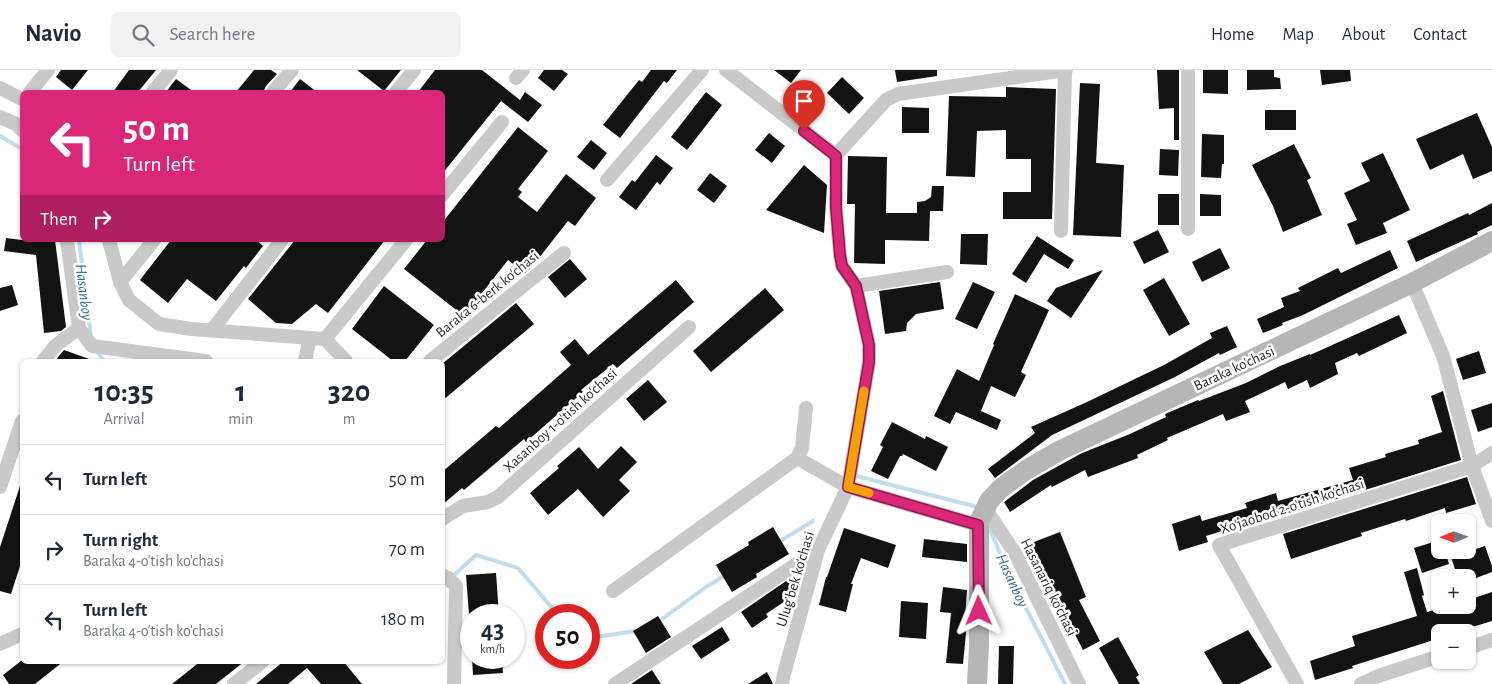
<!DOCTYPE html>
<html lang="en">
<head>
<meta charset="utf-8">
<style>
	:root { --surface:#fff; --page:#f2f2f3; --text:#1f2937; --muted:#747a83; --line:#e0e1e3 }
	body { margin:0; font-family:"Alegreya Sans",sans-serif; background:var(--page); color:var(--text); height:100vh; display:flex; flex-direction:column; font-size:19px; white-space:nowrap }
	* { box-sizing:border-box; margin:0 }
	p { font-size:16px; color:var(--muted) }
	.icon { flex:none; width:28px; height:28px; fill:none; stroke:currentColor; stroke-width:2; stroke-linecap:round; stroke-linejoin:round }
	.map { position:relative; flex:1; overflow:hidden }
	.details { position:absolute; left:20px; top:289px; width:425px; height:305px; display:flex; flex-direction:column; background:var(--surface); border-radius:8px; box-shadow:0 1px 4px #0004 }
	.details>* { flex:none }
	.banner { position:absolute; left:20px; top:20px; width:425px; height:152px; border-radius:8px; box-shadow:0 1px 4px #0004; background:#db2777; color:#fff; overflow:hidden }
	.needle { width:32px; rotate:269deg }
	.fabs { position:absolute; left:1431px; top:444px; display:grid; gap:10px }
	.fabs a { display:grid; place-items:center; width:45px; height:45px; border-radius:8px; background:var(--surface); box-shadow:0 1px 4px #0004; font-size:25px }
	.speed { position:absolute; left:460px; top:534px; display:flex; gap:10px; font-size:25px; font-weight:700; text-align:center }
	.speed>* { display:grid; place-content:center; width:65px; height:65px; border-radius:50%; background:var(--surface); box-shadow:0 1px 4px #0004; line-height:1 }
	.speed small { font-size:12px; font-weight:400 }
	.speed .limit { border:8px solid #d22; background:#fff; color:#111 }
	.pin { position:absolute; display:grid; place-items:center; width:42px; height:42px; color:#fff; margin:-51px -21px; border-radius:50% 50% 50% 0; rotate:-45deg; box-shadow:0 0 5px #0007 }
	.pin .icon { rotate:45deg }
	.me { position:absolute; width:55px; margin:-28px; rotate:359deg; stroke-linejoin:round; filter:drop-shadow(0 0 4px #0008) }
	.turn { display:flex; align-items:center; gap:18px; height:105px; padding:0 20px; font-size:22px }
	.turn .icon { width:65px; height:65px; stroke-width:2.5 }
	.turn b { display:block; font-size:35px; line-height:42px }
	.then { display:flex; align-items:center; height:48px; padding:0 20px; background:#0003; gap:10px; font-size:19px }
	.eta { display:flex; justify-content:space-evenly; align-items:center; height:85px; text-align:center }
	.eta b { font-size:30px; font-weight:600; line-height:35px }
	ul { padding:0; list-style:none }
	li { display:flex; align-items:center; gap:15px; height:70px; padding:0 20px; border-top:1px solid var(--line) }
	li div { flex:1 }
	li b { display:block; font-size:19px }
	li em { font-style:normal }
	header { display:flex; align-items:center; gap:30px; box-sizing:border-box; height:70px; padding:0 25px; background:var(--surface); border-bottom:1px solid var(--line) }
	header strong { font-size:24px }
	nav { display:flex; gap:28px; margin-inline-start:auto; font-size:18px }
	.search { width:350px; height:45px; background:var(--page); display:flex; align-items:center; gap:12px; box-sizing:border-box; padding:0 18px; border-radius:8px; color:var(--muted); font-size:19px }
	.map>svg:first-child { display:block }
</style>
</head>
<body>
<header>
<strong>Navio</strong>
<div class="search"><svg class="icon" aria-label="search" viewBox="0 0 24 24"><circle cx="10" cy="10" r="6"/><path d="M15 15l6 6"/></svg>Search here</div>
<nav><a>Home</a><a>Map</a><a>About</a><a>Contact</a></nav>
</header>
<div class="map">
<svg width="1492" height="614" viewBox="0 0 1492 614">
	<rect width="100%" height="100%" fill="#fff"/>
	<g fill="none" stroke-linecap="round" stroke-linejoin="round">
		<g stroke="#c1dded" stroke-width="4">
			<path d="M0 66 22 79"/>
			<path d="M79 170 91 267"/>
			<path d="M96 280 104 291"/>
			<path d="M856 406 974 436 978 440"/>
			<path d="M988 454 1007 501 1065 614"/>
			<path d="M777 473 813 451"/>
			<path d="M453 506 476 485 518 498 553 539 560 545"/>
			<path d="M658 552 706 517 726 505"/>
			<path d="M589 568 636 561"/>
		</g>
	</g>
	<g fill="#131313">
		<path d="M61 0H88L72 20 56 7Z"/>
		<path d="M129 0H156L138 22H113Z"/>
		<path d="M254 0H271L277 4 266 16 263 22H236Z"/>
		<path d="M357 0H401L384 21Z"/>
		<path d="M435 0H482L520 30 525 22 542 35 528 52 501 31 442 104V22H418Z"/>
		<path d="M544 0H562L568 4 554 21 538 8Z"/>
		<path d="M651 0H677L667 13 664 11 620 68 603 55 639 10 642 12Z"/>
		<path d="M774 0H801L791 13Z"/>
		<path d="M895 0H937V6L897 12Z"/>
		<path d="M1157 0H1179V70H1174V38L1159 39Z"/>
		<path d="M1203 0H1228V24L1203 23Z"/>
		<path d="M1247 0H1274V7L1280 8 1281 19 1247 20Z"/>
		<path d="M1320 0H1350L1351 11 1322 15Z"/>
		<path d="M842 7 864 28 849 44 827 23Z"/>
		<path d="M176 9 194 22H166Z"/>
		<path d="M300 9 317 22H290Z"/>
		<path d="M1080 13 1100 14 1096 93 1124 95 1121 167 1073 165Z"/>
		<path d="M1006 17 1056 19 1052 149H1003V122H1031V89H1006V60L977 61 975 107 946 106 949 26 1006 27Z"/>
		<path d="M706 22 722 35 687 80 671 67Z"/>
		<path d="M902 37 929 38V63H902Z"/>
		<rect x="1265" y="40" width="31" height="20"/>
		<path d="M1477 43 1492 77V101L1473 109 1463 84 1430 100 1416 69Z"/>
		<path d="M518 57 548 81 518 119 522 122 518 127 537 142 566 104 596 128 575 156 568 151 531 198 525 203 508 190 464 246 404 199 427 170H442V153Z"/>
		<path d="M769 63 785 76 772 93 755 80Z"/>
		<path d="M1202 64 1224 65V94H1222L1221 108 1201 107Z"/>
		<path d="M591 70 607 83 594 100 577 87Z"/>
		<path d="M1294 74 1311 108 1307 110 1322 145 1283 162 1273 136 1252 95Z"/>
		<path d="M1160 79 1179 80 1178 106 1159 105Z"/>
		<path d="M1383 83 1410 140 1383 153 1387 163 1356 175 1347 154 1357 150 1344 123 1370 111 1361 93Z"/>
		<path d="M656 85 673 98 660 115 657 112 636 140 619 127 632 110 635 112Z"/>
		<path d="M848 86 887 87 886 143H917V132L925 131 931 127 932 116H944L943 141H930L929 171 885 170V194L854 193 855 134H847Z"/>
		<path d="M804 95 827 115 824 163 766 140Z"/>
		<path d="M710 103 727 116 714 133 697 120Z"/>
		<rect x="1158" y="124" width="21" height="31"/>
		<path d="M1200 124 1221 125V146H1200Z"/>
		<path d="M1492 133V155L1477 162 1478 164 1416 192 1407 171 1468 143 1469 145Z"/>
		<path d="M1158 160 1169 182 1144 194 1133 172Z"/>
		<path d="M961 164H988L987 195 960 194Z"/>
		<path d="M1037 166 1074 190 1068 199 1044 184 1026 213 1012 204Z"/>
		<path d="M6 168 38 172V170H55L66 257 61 261 44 263 36 185 4 181Z"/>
		<path d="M171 170H256L263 176 246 198 244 196 216 231 187 209 168 233 140 210Z"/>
		<path d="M295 170H385L328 243 316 234 292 254 276 253 248 229Z"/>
		<path d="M1220 178 1230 198 1202 212 1192 192Z"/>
		<path d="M1390 180 1398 198 1303 245 1282 253 1283 255 1263 263 1257 249 1284 237 1281 228 1300 221 1298 218 1338 198 1341 203Z"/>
		<path d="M570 189 587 209 565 228 548 207Z"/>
		<path d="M1103 200 1071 248 1047 231 1056 218Z"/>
		<path d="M1164 208 1190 254 1169 266 1143 220Z"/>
		<path d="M676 210 694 232 617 298 613 294 581 320 583 322 526 372 524 369 464 420 462 418 442 435V402L496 356 499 358 571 295 560 282 575 269 588 285Z"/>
		<path d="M940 212 944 239 916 244 907 253 906 261 885 264 879 221Z"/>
		<path d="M973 212 995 222 977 259 955 249Z"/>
		<path d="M12 215 18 235 0 241V218Z"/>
		<path d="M384 216 434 255 405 291H393L352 259Z"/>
		<path d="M765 218 784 240 711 302 693 281Z"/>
		<path d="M1015 224 1049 240 1021 302 1026 305 1015 327 991 316 981 341 1001 350 997 360 956 342 950 354 934 346 957 299 979 311 994 275 993 274Z"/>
		<path d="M516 233 534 254 442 331V294Z"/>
		<path d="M1399 245 1407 263 1359 286 1357 283 1335 293 1338 304 1310 318 1307 310 1288 319 1285 312 1245 331 1250 342 1226 351 1223 344 1167 368 1168 370 1137 385 1138 388 1088 407 1085 400 1052 417 1051 415 1010 442 1004 432 1033 410 1082 383 1130 364 1166 347 1165 344 1198 330 1199 331 1246 313 1280 296 1310 284V285Z"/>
		<path d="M1227 256 1237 277 1220 285 1219 283 1175 307 1052 365 995 408 988 399 1035 363 1031 357 1087 332 1164 295 1212 268 1210 263Z"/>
		<path d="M64 280 92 290V291H56L58 287Z"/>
		<path d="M1479 281 1486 303 1463 310 1456 289Z"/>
		<path d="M648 310 667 332 644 351 626 329Z"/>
		<path d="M1443 321 1461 390 1317 435 1252 453 1251 452 1206 466 1208 472 1179 481 1172 454 1200 445 1202 451 1247 438 1245 433 1276 423 1278 431 1353 410 1349 398 1386 387 1385 384 1419 374 1418 370 1442 362 1431 326Z"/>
		<path d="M1492 333V357L1478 362 1471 340Z"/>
		<path d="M892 352 925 369 926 366 948 377 936 401 903 384 902 386H900L888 409 871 401 883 377 880 375Z"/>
		<path d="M621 376 637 392 619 410 630 421 603 447 578 419 548 445 530 423 559 398 557 396 579 377 598 399Z"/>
		<path d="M1467 407 1476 434 1446 443 1445 438 1406 451 1405 449 1361 463 1362 466 1291 489 1283 464Z"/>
		<path d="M21 413H22V490L11 524 0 521V477Z"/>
		<path d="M773 457 789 484 756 504 757 507 732 522 716 495 749 475 748 472Z"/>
		<path d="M844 458 896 475 888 498 861 488 851 514H853L846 542 819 535 826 507H827Z"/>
		<path d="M1060 462 1086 527 1079 530 1100 571 1083 580 1061 537 1057 538 1042 500 1037 502 1026 475Z"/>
		<path d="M924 469 967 474V492L922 487Z"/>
		<path d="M1440 470V480H1445L1449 494 1422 503 1414 478Z"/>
		<path d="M1485 476 1492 496V502L1468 511V508H1458L1451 487Z"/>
		<path d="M1417 498 1424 525 1422 526 1427 542 1451 535H1468V530L1492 522V551L1456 562H1440V568L1352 596 1353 598 1315 610 1310 591 1355 576 1352 566 1417 546 1404 502Z"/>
		<path d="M496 503 499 545H469L466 505Z"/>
		<path d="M792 507 799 517 797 523 766 544 768 547 752 558 741 542Z"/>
		<path d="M943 517 967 520 965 548 967 549V553L963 594 946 593 951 543 940 542Z"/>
		<path d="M901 531 928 533 926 569 899 567Z"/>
		<path d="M658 546 671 567 646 583 633 561Z"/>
		<path d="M722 557 730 570 701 589 692 576Z"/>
		<path d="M1248 560 1272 597 1239 614H1223L1204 582Z"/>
		<path d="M1118 567 1139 605 1136 607 1140 614H1119L1099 578Z"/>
		<path d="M999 576H1014L1013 614H998Z"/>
		<path d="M472 588H502L503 603 473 605Z"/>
		<path d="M21 591H64L35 614H9L3 605Z"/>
		<path d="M201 591H245L216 614H172Z"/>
		<path d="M284 591H343L362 614H321L307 598 288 614H256Z"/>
		<path d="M652 600 661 614H631Z"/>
		<path d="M767 602 773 614H748Z"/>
	</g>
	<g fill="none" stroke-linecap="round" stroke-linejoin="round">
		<g stroke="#c9c9c9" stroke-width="14">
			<path d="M726 0 836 85"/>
			<path d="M516 8 523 0"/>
			<path d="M0 18 22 29"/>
			<path d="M30 22 48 0"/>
			<path d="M153 22 171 0"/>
			<path d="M273 22 292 0"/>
			<path d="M396 22 414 0"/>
			<path d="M0 47 16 54 22 60"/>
			<path d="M607 110 702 0"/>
			<path d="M442 125 502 52"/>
			<path d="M1188 159V0"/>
			<path d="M1061 161 1065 0"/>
			<path d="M67 170 79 258 92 276 206 291"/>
			<path d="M109 170 120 212 129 230 159 254 191 259 325 269 346 291"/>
			<path d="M120 212 154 170"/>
			<path d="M1412 213 1443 286 1472 396 1492 451"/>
			<path d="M856 216 947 202"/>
			<path d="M212 260 282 170"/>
			<path d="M325 269 406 170"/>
			<path d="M43 291 55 276 79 258"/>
			<path d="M305 291 310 268"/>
			<path d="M430 291 564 183"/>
			<path d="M797 388 848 417 978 455"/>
			<path d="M0 417 22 351"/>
			<path d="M985 438 1015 483 1079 614"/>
			<path d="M442 449 463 436 488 432 498 427 689 257"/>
			<path d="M442 505 448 508 456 516 454 614"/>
			<path d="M613 521 797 388 802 378 806 338"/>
			<path d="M0 574 22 564"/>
			<path d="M1468 578 1492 570"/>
			<path d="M234 614 263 591"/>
			<path d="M615 614 818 480"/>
			<path d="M782 614 784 604 818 480 848 417 869 292V275L856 216 842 196 840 185 836 138V85L886 30 898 24 1066 0"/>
			<path d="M1297 614 1219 475 1472 396 1492 383"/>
			<path d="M1361 614 1378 606 1440 586"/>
		</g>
		<path stroke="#b6b6b6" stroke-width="20" d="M977 614 979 576V452L989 431 1000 419 1026 400 1059 381 1412 213 1492 171"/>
	</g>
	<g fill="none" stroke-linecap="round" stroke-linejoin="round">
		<defs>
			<path id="route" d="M804 61 836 86V138L840 185 842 196 856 216 869 275V292L848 417 978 455 979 541"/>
		</defs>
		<use href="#route" stroke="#8e194d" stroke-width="12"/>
		<use href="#route" stroke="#db2777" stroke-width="9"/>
		<path stroke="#f59e0b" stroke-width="9" d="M864 321 848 417 869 423"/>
	</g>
	<g text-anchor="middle" stroke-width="5" stroke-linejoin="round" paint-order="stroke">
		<g font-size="15" fill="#2c2c2c" stroke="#fff">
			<text transform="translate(487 224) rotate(-39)" y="5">Baraka 6-berk ko'chasi</text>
			<text transform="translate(1234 298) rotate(-25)" y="5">Baraka ko'chasi</text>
			<text transform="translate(560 350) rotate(-42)" y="5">Xasanboy 1-o'tish ko'chasi</text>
			<text transform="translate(1292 436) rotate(-18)" y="5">Xo'jaobod 2-o'tish ko'chasi</text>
			<text transform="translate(795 509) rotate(-73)" y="5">Ulug'bek ko'chasi</text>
			<text transform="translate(1049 517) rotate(63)" y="5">Hasanariq ko'chasi</text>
		</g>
		<g font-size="16" font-style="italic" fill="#337194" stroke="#fff">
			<text transform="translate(85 222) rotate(83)" y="6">Hasanboy</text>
			<text transform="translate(1013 510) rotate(65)" y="6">Hasanboy</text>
		</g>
	</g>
</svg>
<div class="fabs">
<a><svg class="needle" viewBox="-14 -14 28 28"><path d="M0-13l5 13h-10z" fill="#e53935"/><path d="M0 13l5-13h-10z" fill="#747a83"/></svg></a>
<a>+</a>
<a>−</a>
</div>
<div class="speed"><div>43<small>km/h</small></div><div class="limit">50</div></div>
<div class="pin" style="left:804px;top:61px;background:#d93025"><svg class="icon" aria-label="arrive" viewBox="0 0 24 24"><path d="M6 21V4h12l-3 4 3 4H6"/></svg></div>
<svg class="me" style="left:979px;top:541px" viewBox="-20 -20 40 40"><path d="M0-17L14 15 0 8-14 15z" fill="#db2777" stroke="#fff" stroke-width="4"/></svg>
<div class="banner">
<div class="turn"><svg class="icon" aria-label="left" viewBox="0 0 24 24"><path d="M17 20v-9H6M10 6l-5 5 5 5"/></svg><div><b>50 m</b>Turn left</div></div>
<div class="then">Then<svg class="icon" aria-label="right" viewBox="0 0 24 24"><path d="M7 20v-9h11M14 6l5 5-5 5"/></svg></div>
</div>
<section class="details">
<div class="eta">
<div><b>10:35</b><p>Arrival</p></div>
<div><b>1</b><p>min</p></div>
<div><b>320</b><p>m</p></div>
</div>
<ul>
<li><svg class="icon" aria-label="left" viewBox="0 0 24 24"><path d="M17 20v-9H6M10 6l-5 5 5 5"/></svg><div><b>Turn left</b></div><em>50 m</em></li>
<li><svg class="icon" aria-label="right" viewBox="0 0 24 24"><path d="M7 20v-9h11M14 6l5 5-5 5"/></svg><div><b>Turn right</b><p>Baraka 4-o'tish ko'chasi</p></div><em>70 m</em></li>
<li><svg class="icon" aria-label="left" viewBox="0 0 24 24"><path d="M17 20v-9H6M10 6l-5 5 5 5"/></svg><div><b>Turn left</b><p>Baraka 4-o'tish ko'chasi</p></div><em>180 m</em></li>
</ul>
</section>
</div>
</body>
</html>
